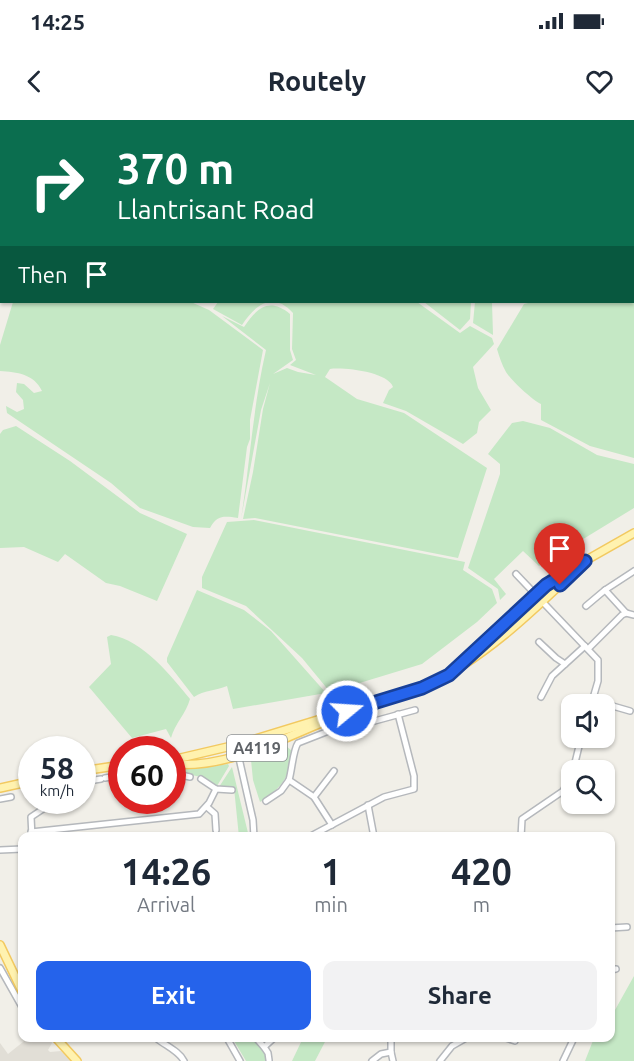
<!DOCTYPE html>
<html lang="en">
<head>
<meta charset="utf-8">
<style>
	:root { --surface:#fff; --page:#f2f2f3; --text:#1f2937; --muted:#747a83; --accent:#2563eb }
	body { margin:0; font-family:Ubuntu,sans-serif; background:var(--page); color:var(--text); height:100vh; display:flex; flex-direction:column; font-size:22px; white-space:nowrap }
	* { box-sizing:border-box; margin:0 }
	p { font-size:20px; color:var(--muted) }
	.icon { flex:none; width:33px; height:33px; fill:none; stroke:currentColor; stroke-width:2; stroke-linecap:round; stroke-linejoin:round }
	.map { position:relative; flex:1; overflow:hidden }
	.sheet { position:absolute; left:18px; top:712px; width:597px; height:210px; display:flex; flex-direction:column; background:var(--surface); border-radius:12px; box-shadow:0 2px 4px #0004 }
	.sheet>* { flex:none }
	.banner { position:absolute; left:0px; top:0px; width:634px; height:183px; box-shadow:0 2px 4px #0004; background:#0b6e4f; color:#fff; overflow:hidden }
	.fabs { position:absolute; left:561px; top:574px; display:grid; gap:12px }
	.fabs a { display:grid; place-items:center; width:54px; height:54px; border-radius:12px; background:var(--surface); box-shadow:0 2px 4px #0004; font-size:30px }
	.speed { position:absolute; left:18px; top:616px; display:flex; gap:12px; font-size:30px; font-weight:700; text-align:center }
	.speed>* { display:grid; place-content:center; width:78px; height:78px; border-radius:50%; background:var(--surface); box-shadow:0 2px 4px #0004; line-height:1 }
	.speed small { font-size:15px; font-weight:400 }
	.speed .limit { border:9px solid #d22; background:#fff; color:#111 }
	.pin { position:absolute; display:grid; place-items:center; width:51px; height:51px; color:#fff; margin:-62px -26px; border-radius:50% 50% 50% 0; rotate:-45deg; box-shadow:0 0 6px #0007 }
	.pin .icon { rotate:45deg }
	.me { position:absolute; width:66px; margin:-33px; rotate:72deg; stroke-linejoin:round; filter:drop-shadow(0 0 4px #0008) }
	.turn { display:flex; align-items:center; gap:21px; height:126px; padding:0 18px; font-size:27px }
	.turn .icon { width:78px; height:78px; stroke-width:2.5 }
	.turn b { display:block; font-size:42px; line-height:51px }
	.then { display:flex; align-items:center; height:57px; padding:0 18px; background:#0003; gap:12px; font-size:22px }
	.eta { display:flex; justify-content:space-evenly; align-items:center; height:102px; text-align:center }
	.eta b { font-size:36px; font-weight:700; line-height:42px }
	.button { display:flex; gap:12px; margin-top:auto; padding:12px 18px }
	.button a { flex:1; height:69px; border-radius:12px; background:var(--accent); color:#fff; font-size:24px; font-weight:700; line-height:69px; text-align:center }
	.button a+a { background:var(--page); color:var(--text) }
	.status { display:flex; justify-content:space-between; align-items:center; height:42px; padding:0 30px; background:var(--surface); direction:ltr }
	.status svg { height:16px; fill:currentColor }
	header { display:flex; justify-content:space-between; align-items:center; height:78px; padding:0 18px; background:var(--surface); font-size:27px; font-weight:700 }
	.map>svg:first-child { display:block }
</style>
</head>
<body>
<div class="status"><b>14:25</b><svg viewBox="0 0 49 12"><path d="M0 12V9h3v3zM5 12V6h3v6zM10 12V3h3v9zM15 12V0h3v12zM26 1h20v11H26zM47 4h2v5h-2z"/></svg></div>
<header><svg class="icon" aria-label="back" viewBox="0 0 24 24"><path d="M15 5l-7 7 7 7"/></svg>Routely<svg class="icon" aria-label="heart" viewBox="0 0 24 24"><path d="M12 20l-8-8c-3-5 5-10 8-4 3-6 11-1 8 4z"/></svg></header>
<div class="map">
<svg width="634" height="941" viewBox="0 0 634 941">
	<rect width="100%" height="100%" fill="#f1efe8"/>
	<path fill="#e1ded6" d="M28 918H50L52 923 48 930 50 932 61 931 71 941H0V923L8 934Z"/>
	<g fill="#c5e8c5">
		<path d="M77 0H431L433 1H77Z"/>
		<path d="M13 182H191L209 190 263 230 250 300V319L247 327 238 398C224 396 217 395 210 408L193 407 140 388 111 363 7 293 6 286 17 292 24 289 23 280 16 272 17 263 24 264 34 273 42 271C34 254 17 252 0 251V225Z"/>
		<path d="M218 182H417L460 213 470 206 492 218 494 224 473 247 478 268 491 290 479 302 477 313 463 324 406 291 383 283 389 270 393 267C388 252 344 247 330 249L325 257 357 279 404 293 487 348 458 438 255 398 243 399 253 352 263 289 270 263 261 290 241 399C250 343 253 286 266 230L222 196 244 207C257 188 269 177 290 194V230L293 240 273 254 287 248 298 252 316 255 290 245 296 240 292 229 293 193C273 171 255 185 242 205L213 189Z"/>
		<path d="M424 182H471L470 199 460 210Z"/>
		<path d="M475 182H492L493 215 473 203Z"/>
		<path d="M532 182H634V338L590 326 541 300V284C533 281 510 259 506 252 502 245 499 236 497 229L524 184Z"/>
		<path d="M523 301 550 308 597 335 634 344V388L539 446 523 431 494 459 506 474 500 480 498 469 468 448 500 354V344L488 334 512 303Z"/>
		<path d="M16 306 70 341 140 393 187 414 157 481 120 466 106 463 65 434 58 442 24 427 0 428V314L3 310Z"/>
		<path d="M254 400 465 442 463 450 492 469 497 483 477 502 422 544 330 572 302 538 246 486 202 468V457L227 402Z"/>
		<path d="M197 470 244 490 271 511 326 573 233 589 227 566C216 571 204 570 194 577L167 542V538Z"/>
		<path d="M111 515C143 520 171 556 190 579 186 594 175 603 171 618L166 609 132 618 89 567 111 544 107 517Z"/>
		<path d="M285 625 292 631C291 657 281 668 260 682L253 660 251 640 263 633Z"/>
		<path d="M221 645 228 644 229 646 217 666 201 657 173 651V647L191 649Z"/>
		<path d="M232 647 249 717H239L234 668 219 667Z"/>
		<path d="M634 856V941H585L594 918H610L611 890H615Z"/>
		<path d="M243 918H253L268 934 269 941H246L234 921Z"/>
		<path d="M303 918H327L315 941H292Z"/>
	</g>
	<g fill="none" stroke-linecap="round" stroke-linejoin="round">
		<defs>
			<g id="minor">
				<path d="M516 454 598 540V561L591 585"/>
				<path d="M605 470 626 493"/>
				<path d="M586 486 605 470 634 451"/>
				<path d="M539 522 556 538 565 544"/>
				<path d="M588 529 622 495 626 493 634 495"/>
				<path d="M541 577 552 556 585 526"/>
				<path d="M592 580 630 591"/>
				<path d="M371 602 415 590"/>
				<path d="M236 625 253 700 254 717"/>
				<path d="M573 651 581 618"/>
				<path d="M172 653 190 657"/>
				<path d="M105 658 122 655"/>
				<path d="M201 659 216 669 232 670"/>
				<path d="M82 662 101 659"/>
				<path d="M314 677 334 651"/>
				<path d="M0 679 11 677"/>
				<path d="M266 681 281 671 289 660"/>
				<path d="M368 685 374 717"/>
				<path d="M207 687 215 694 216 710"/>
				<path d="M332 705 314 677 289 660C292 650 293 630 298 623L339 607"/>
				<path d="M31 712 199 694 209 683 216 669"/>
				<path d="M32 717 31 697 55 681"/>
				<path d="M309 717 384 677 414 669V656L398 594"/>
				<path d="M521 717 522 699 563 671 572 654"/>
				<path d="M0 730 22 729"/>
				<path d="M610 808 627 807"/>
				<path d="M0 848 22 887"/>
				<path d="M610 850 616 849"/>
				<path d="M156 918C166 926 179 931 184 941"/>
				<path d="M227 918 240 941"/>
				<path d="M256 918 264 927 274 918"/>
				<path d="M391 918V932L393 941"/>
				<path d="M506 918 515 921"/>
				<path d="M264 927 268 933 269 940"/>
				<path d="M372 941 381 934 391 932"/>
				<path d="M440 941 452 926 466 918"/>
				<path d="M563 941 574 918"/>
			</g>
			<g id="major">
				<path d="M583 442 634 413"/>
				<path d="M462 544 536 474 574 448"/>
				<path d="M172 640 236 625 422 568C486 538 535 489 585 441"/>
				<path d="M172 644C226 649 279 620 326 601"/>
				<path d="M82 651 122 645"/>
				<path d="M0 668 32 661"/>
				<path d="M0 825 22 871"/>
				<path d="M56 918 77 941"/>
			</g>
		</defs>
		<use href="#minor" stroke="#b5b8bc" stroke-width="8"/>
		<use href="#major" stroke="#f2c960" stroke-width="10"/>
		<use href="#minor" stroke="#fff" stroke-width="5"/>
		<use href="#major" stroke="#fff2af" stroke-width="7"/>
	</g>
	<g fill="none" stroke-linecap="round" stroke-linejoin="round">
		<defs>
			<path id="route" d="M347 591 422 568 449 555 546 465 585 441 560 465"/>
		</defs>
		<use href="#route" stroke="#184099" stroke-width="15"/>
		<use href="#route" stroke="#2563eb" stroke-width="10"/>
	</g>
	<g text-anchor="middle" stroke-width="5" stroke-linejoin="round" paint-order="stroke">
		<rect fill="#fff" stroke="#8f9295" stroke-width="1.5" x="227" y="615" width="60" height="26" rx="4.5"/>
		<g font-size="16" font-weight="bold" fill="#5f6368">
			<text x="257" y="634">A4119</text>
		</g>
	</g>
</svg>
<div class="fabs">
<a><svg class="icon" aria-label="sound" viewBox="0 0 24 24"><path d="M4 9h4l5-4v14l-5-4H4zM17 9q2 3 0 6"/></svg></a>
<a><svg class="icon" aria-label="search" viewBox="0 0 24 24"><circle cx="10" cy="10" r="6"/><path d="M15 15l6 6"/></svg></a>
</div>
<div class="speed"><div>58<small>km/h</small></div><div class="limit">60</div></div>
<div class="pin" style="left:560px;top:465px;background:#d93025"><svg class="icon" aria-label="arrive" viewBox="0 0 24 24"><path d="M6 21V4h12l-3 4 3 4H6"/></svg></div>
<svg class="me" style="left:347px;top:591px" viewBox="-20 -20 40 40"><circle r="17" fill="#2563eb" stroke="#fff" stroke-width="3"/><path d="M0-11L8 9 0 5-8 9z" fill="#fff"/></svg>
<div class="banner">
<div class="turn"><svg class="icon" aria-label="right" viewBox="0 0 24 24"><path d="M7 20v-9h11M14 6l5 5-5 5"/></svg><div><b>370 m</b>Llantrisant Road</div></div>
<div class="then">Then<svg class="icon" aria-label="arrive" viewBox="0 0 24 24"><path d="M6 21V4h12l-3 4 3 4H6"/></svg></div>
</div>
<section class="sheet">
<div class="eta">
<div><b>14:26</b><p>Arrival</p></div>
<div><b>1</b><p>min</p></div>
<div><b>420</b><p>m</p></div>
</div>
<div class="button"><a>Exit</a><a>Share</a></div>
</section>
</div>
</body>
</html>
